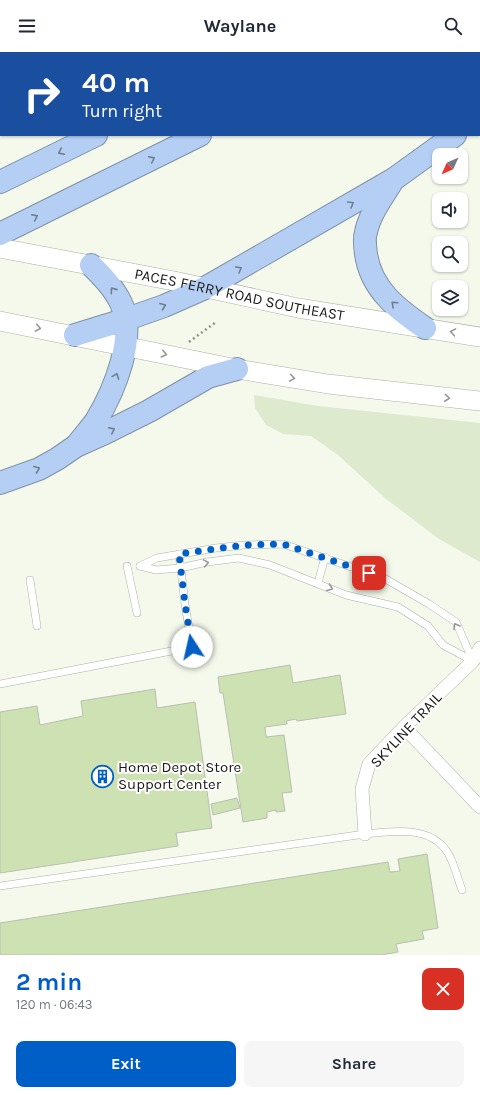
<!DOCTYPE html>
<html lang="en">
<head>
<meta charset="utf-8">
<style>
	:root { --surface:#fff; --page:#f6f6f7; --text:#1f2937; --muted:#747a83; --accent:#005ec7 }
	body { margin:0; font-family:Karla,sans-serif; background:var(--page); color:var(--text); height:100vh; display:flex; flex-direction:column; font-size:15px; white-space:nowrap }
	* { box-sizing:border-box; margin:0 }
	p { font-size:13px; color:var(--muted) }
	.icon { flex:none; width:22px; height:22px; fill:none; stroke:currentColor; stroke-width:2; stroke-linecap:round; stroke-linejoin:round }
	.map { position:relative; height:903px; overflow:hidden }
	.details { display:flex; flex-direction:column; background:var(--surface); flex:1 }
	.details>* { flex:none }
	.guide { position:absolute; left:0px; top:0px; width:480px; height:84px; box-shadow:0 1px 3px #0004; background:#1a4fa0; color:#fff; overflow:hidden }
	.needle { width:26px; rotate:225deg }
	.fabs { position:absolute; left:432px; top:96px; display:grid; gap:8px }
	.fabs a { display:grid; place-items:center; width:36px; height:36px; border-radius:8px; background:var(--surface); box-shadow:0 1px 3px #0004; font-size:20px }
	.pin { position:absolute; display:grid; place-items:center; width:34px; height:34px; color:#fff; margin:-17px; border-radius:8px; box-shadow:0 2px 6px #0006 }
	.me { position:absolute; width:44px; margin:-22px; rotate:350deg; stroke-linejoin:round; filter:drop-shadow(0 0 3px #0008) }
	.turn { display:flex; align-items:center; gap:14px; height:84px; padding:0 16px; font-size:18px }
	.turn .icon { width:52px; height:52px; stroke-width:2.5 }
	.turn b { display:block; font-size:28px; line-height:34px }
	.round { display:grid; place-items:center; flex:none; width:42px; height:42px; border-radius:8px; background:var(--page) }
	.summary { display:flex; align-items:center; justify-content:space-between; height:68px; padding:0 16px }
	h1 { font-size:24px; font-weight:700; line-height:30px; color:var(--accent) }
	.cta { display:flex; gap:8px; margin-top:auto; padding:8px 16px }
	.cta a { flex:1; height:46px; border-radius:8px; background:var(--accent); color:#fff; font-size:16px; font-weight:700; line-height:46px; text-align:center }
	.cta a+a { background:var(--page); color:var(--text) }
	header { display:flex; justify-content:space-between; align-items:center; height:52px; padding:0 16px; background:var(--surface); font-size:18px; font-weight:700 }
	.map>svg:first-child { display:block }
</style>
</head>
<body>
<header><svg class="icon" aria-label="menu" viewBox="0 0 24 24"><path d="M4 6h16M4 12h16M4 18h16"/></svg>Waylane<svg class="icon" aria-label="search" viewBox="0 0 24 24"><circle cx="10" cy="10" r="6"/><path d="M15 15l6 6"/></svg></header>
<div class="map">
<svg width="480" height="903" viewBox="0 0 480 903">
	<rect width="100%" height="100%" fill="#f4f9ec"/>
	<path fill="#deeacd" d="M254 343 318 354 480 371V510L439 487 385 446 338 403 311 384 283 382 266 373 255 356Z"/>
	<g fill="#cee1b3" stroke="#b9bfb2">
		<path d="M290 613 293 631 340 623 346 662 297 669 296 667 286 669 287 672 265 675 266 685 284 683 292 740 282 741 285 759 276 760V758L267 760V766L243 770 223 641H220L218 625Z"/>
		<path d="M155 637 157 656 195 650 212 776 176 781 178 794 0 821V660L37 654 40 673 83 664 81 649Z"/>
		<path d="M237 746 240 756 213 763 211 752Z"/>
		<path d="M427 802 438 876 422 879 424 887 396 892 398 900 381 903H0V871L388 810 390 820 400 819 398 807Z"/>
	</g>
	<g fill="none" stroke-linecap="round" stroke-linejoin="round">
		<defs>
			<g id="service">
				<path d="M127 514 137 561"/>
				<path d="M140 514 157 506 216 496 244 493 283 492 384 526 429 552 456 570 473 609"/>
				<path d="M140 514 156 518 180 516 207 510 239 506 270 513 346 543 398 555 428 574 443 593 473 609"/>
				<path d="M30 528 37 574"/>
				<path d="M318 531 325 505"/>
				<path d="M0 632 192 595 185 552 179 502"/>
				<path d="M0 834 365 782C392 779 431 773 448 801 454 811 458 827 462 838"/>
			</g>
			<g id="minor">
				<path d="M404 675 480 755"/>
				<path d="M365 782 362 737 369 712 404 675 473 609 480 596"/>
			</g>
			<g id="secondary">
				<path id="s1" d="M0 196 174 229 298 256 480 285"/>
				<path d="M0 269 237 317 328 332 480 349"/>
			</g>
			<g id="motorway">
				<path d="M37 1 40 0"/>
				<path d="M262 1 264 0"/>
				<path d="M366 1 368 0"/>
				<path d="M0 11H1"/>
				<path d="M479 65H480"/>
				<path d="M393 128C383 145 370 161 366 180 364 186 365 195 366 202 371 237 397 257 425 276"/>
				<path d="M0 130 96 83"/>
				<path d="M0 182 200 83"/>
				<path d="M75 283 127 267 164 254 205 236 394 127 455 83"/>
				<path d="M77 393C83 385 90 377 96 369 114 339 137 285 121 251 114 236 102 224 91 213"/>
				<path d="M0 431 39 417 57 407 76 394 105 381 149 359 208 325 237 317"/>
			</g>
		</defs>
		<use href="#service" stroke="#acb1a5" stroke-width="8"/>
		<use href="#minor" stroke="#acb1a5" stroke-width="14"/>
		<use href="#secondary" stroke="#acb1a5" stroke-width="20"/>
		<use href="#motorway" stroke="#7e90a6" stroke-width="24"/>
		<path stroke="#8e9189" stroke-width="2.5" stroke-dasharray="2 3" stroke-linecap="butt" d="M189 290 216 270"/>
		<use href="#service" stroke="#fff" stroke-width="7"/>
		<use href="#minor" stroke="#fff" stroke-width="13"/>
		<use href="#secondary" stroke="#fff" stroke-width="19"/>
		<use href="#motorway" stroke="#b5cff4" stroke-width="22"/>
	</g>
	<defs><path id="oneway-chevron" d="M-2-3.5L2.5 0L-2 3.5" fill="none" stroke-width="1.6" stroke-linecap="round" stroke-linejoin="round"/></defs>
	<g stroke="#6f7e90">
		<use href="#oneway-chevron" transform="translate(61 100) rotate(154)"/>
		<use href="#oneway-chevron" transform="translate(152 107) rotate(-26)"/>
		<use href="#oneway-chevron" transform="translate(351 152) rotate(-30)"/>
		<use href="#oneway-chevron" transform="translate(35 165) rotate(-26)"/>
		<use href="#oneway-chevron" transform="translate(239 217) rotate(-30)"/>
		<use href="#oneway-chevron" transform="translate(113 238) rotate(-125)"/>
		<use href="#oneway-chevron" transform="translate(394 252) rotate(-137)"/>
		<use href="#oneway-chevron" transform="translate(163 254) rotate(-21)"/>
		<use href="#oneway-chevron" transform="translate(116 324) rotate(-70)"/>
		<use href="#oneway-chevron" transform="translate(112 378) rotate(-27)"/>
		<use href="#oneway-chevron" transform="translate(37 417) rotate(-22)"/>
	</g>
	<g stroke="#989896">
		<use href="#oneway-chevron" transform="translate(38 276) rotate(11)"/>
		<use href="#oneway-chevron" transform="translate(453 280) rotate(-170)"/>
		<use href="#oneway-chevron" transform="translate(164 302) rotate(13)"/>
		<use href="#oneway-chevron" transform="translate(292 326) rotate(9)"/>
		<use href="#oneway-chevron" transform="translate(447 346) rotate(6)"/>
		<use href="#oneway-chevron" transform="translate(206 511) rotate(-10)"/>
		<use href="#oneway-chevron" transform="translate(330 536) rotate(22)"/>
		<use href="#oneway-chevron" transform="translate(456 574) rotate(-121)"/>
	</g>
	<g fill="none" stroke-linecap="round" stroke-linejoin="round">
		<path stroke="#005ec7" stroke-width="7" stroke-dasharray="0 12.6" d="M192 595 185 552 179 502 244 493 283 492 369 521"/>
	</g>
	<defs>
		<symbol id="building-ring" viewBox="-11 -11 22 22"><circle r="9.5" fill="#fff" stroke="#005ec7" stroke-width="1.5"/><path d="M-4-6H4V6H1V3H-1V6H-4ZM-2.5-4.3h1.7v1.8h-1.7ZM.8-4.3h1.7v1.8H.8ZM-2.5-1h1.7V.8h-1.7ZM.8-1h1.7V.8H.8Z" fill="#005ec7"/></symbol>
	</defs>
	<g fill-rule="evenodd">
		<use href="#building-ring" x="90" y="712" width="25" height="25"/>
	</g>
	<g text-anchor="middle" stroke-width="4" stroke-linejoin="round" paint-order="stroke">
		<g font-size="15" fill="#191a16" stroke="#fff">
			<text dy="5" stroke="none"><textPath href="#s1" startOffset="244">PACES FERRY ROAD SOUTHEAST</textPath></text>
			<text transform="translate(406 678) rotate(-47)" y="5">SKYLINE TRAIL</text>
		</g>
		<g font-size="15" fill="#191a16" stroke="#fff" text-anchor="start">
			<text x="118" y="720">Home Depot Store<tspan x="118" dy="17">Support Center</tspan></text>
		</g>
	</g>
</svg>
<div class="fabs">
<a><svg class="needle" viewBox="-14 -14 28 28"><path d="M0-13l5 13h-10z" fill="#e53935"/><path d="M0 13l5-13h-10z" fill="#747a83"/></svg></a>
<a><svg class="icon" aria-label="sound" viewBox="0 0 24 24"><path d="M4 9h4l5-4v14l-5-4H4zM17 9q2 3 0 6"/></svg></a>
<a><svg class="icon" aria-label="search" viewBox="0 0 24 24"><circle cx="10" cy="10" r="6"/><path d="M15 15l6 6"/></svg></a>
<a><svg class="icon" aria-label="layers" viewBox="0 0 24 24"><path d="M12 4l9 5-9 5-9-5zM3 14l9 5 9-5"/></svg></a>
</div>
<div class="pin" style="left:369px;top:521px;background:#d93025"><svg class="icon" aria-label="arrive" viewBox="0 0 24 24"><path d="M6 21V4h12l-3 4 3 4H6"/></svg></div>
<svg class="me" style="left:192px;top:595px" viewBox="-20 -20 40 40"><circle r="19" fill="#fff"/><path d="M0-13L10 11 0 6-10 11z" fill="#005ec7"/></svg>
<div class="guide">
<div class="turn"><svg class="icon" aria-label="right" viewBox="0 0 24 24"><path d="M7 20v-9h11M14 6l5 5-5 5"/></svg><div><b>40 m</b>Turn right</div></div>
</div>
</div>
<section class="details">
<div class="summary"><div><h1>2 min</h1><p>120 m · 06:43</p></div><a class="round" style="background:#d93025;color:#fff"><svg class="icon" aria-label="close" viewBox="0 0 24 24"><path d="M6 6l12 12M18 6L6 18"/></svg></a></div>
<div class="cta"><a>Exit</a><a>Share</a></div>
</section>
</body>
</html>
